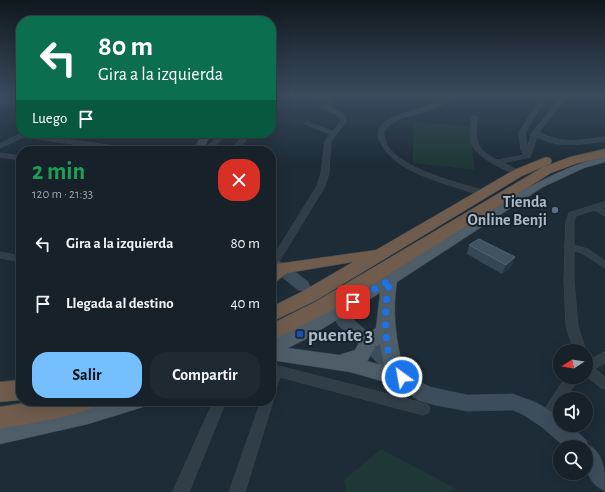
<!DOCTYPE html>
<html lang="es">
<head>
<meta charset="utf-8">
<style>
	:root { --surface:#162129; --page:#1f2931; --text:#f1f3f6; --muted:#9ea3a8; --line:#353e46; --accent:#75bfff }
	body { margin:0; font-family:"Alegreya Sans",sans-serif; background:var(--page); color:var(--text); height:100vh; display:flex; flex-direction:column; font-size:15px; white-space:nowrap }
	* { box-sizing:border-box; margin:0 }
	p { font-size:13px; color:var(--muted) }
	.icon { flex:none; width:22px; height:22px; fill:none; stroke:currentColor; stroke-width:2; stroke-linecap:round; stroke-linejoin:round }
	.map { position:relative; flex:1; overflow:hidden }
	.drawer { position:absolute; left:16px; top:146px; width:260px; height:260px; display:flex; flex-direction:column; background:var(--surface); border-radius:16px; box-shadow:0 4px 16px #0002,0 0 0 1px var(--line) }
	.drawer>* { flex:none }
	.top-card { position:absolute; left:16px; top:16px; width:260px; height:122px; border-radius:16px; box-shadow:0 4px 16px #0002,0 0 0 1px var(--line); background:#0b6e4f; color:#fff; overflow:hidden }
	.needle { width:26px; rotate:258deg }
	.controls { position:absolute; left:553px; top:344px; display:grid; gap:8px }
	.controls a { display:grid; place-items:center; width:40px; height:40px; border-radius:50%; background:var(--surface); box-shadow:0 4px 16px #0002,0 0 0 1px var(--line); font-size:20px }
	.pin { position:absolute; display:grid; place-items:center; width:34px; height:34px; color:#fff; margin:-17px; border-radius:8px; box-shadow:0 2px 6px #0006 }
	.me { position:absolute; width:44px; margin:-22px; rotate:328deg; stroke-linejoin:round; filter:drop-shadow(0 0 3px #0008) }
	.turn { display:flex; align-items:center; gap:14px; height:84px; padding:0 16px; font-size:18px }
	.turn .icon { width:52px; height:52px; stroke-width:2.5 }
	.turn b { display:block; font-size:28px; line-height:34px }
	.then { display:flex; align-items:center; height:38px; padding:0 16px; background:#0003; gap:8px; font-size:15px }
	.round { display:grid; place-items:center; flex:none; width:42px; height:42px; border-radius:16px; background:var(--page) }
	.summary { display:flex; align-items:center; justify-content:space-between; height:68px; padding:0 16px }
	h1 { font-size:24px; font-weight:700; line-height:30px; color:#1e9e55 }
	.button { display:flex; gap:8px; margin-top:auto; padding:8px 16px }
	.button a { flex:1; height:46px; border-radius:16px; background:var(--accent); color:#111; font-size:16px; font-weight:700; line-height:46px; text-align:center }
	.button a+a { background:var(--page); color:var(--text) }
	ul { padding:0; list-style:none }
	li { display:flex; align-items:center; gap:12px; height:60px; padding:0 16px }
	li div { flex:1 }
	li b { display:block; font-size:15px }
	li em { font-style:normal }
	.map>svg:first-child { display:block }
</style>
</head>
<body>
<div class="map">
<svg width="605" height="492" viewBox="0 0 605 492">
	<rect width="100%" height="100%" fill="#1d2c37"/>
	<g fill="#1f3837">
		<path d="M413 122 469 126 475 170 413 163Z"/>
		<path d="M381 449 455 488 452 492H347L344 480Z"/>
	</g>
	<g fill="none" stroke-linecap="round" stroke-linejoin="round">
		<defs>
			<g id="street">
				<path d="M449 94H455C449 101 443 105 435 108 421 114 391 117 384 132 381 166 460 183 485 191V195H479C448 183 394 174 380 141 376 134 379 127 385 122 405 108 431 111 449 94Z"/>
				<path d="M543 94H548L525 133 527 148 532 133 561 97 569 94H578L565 99 539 132C563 145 579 140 605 137V141C581 144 560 149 537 137L530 157 503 163 521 171 522 173 518 175C505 171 474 156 471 142 469 134 471 125 471 117L474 115 477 117C476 142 473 147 497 160L524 155 521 150 519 133Z"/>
				<path d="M318 96 333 99 334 100 329 107 344 114 347 121 331 141 329 173 325 186 277 265H271V260L317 186 321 173 325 141 330 134 304 124 307 122 333 131 341 121 339 116 324 109 323 108 328 101 316 99 315 98Z"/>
				<path d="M0 99 21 101V105L0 103Z"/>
				<path d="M271 108 274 111 271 113Z"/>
				<path d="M22 133 136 149 139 151H122L24 137 0 148V144Z"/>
				<path d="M222 133H229L210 150H206V148Z"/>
				<path d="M247 133H253L236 151H229Z"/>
				<path d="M0 153 21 156V160L0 157Z"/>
				<path d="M605 202V207L601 208 605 210V216L594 210 576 216 574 221V245L588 249 605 261V268L582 253 574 251V281L578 326 586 351H574L566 326 564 281 565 248 564 246 565 244 566 221 569 213Z"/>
				<path d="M0 252 21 256V262L0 258Z"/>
				<path d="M605 352V363L595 369 605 377V389L601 388 586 376V362Z"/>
				<path d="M271 364 423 403 428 405 430 409 428 413 423 415 280 377 275 391 271 392Z"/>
				<path d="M566 377H579L566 399H560C560 409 556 421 546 425L541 423 539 419 541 415Z"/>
				<path d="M271 397 273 401 245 492H229L261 401H271Z"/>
				<path d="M214 401H226L189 492H173Z"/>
			</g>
			<g id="secondary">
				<path d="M203 133H211L203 151H193Z"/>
				<path d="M271 258 287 265 308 282 310 286 308 290 303 291 298 290 271 268Z"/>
				<path d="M344 315 350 317 374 337 416 380 430 387 467 395 513 394 537 403 560 417V425H570L572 427 586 440 588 445C605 453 605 474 605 491 585 482 586 466 586 447H565L542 427 524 415 513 410 467 411 435 405 418 400 404 390 362 347 338 325 336 321 338 317Z"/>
			</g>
			<g id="primary">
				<path d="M605 156V162L584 168 543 187 397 282C392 312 396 340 403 368L401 372 417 379 420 385 417 391 410 393 385 382 350 372 271 360V340C339 308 402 266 465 226 510 198 553 169 605 156ZM380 293 376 328 362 337 355 350 339 355 288 348 306 339ZM380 344 384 366 367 361 368 360 375 347Z"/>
				<path d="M104 401H146L143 407 88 424 0 444V424Z"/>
			</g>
			<g id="highway">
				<path d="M605 149V157L578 163 551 173 329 312 271 341V324L315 302 543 167 570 157Z"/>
				<path d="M546 157 550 158 552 161 550 164 522 176 315 301 271 322V307L303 291 353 262 287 273 277 281 271 283V268L276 264 376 250 514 170Z"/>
				<path d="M21 380V400L0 402V382Z"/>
				<path d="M36 401H97L93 408C63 419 31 423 0 429V407Z"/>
			</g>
		</defs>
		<use href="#street" stroke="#3a4751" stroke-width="1"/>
		<use href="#secondary" stroke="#3a4751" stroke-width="1"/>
		<use href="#primary" stroke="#3a4751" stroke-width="1"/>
		<use href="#highway" stroke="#3b4852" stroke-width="1"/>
		<use href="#street" fill="#313e48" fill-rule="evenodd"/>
		<use href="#secondary" fill="#3e4d5b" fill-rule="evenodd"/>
		<use href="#primary" fill="#4e5d68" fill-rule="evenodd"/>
		<use href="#highway" fill="#6f5c4d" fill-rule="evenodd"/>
	</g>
	<path fill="#354754" d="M469 245 515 257 511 267 502 274 467 254Z"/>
	<path fill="#263744" d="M515 257 511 267 502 274 506 265Z"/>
	<path fill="#415361" stroke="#526370" d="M479 239 515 257 506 265 469 245Z"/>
	<linearGradient id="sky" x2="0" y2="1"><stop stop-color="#10181e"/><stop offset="0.58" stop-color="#3a4b5e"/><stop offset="1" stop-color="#3a4b5e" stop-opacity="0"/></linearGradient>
	<rect width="605" height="163" fill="url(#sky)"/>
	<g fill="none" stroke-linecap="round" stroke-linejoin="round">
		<path stroke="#1a73e8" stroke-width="7" stroke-dasharray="0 12.6" d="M353 302 390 280C384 304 383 345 393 367 395 371 399 374 402 377"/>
	</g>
	<circle fill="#5c6f8a" stroke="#17222c" stroke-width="1.5" cx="555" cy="210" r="4"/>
	<rect fill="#1a4fb4" stroke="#17222c" stroke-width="1.5" x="296" y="330" width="8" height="8" rx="2"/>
	<g text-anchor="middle" stroke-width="4" stroke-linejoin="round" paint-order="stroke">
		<g font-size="16" font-weight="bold" fill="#aab9c5" stroke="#17222c" text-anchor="end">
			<text x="547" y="207">Tienda<tspan x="547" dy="18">Online Benji</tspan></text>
		</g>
		<g font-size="19" font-weight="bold" fill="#aab9c5" stroke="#17222c" text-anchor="start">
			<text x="308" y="341">puente 3</text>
		</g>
	</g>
</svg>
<div class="controls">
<a><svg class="needle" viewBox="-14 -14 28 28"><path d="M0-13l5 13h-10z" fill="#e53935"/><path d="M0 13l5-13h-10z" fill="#9ea3a8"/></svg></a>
<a><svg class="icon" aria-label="sound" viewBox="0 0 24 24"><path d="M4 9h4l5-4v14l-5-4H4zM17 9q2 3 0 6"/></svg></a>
<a><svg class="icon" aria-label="search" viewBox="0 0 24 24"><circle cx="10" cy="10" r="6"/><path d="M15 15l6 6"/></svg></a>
</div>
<div class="pin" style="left:353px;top:302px;background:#d93025"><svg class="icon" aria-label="arrive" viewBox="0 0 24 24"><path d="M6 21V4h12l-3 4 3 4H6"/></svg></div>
<svg class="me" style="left:402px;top:377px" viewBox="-20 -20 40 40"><circle r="17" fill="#1a73e8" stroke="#fff" stroke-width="3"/><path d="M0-11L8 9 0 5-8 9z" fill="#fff"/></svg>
<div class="top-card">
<div class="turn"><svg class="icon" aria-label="left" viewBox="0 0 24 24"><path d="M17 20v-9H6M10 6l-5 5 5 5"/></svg><div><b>80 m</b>Gira a la izquierda</div></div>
<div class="then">Luego<svg class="icon" aria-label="arrive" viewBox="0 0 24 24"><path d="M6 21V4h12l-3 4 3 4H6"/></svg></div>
</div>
<section class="drawer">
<div class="summary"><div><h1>2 min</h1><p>120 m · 21:33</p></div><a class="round" style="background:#d93025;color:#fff"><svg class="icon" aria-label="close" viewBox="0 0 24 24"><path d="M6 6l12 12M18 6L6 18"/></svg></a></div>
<ul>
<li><svg class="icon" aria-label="left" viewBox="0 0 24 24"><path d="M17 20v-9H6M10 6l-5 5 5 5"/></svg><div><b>Gira a la izquierda</b></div><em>80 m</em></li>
<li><svg class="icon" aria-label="arrive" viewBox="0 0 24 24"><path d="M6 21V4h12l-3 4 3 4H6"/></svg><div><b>Llegada al destino</b></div><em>40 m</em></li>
</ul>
<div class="button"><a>Salir</a><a>Compartir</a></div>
</section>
</div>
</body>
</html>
